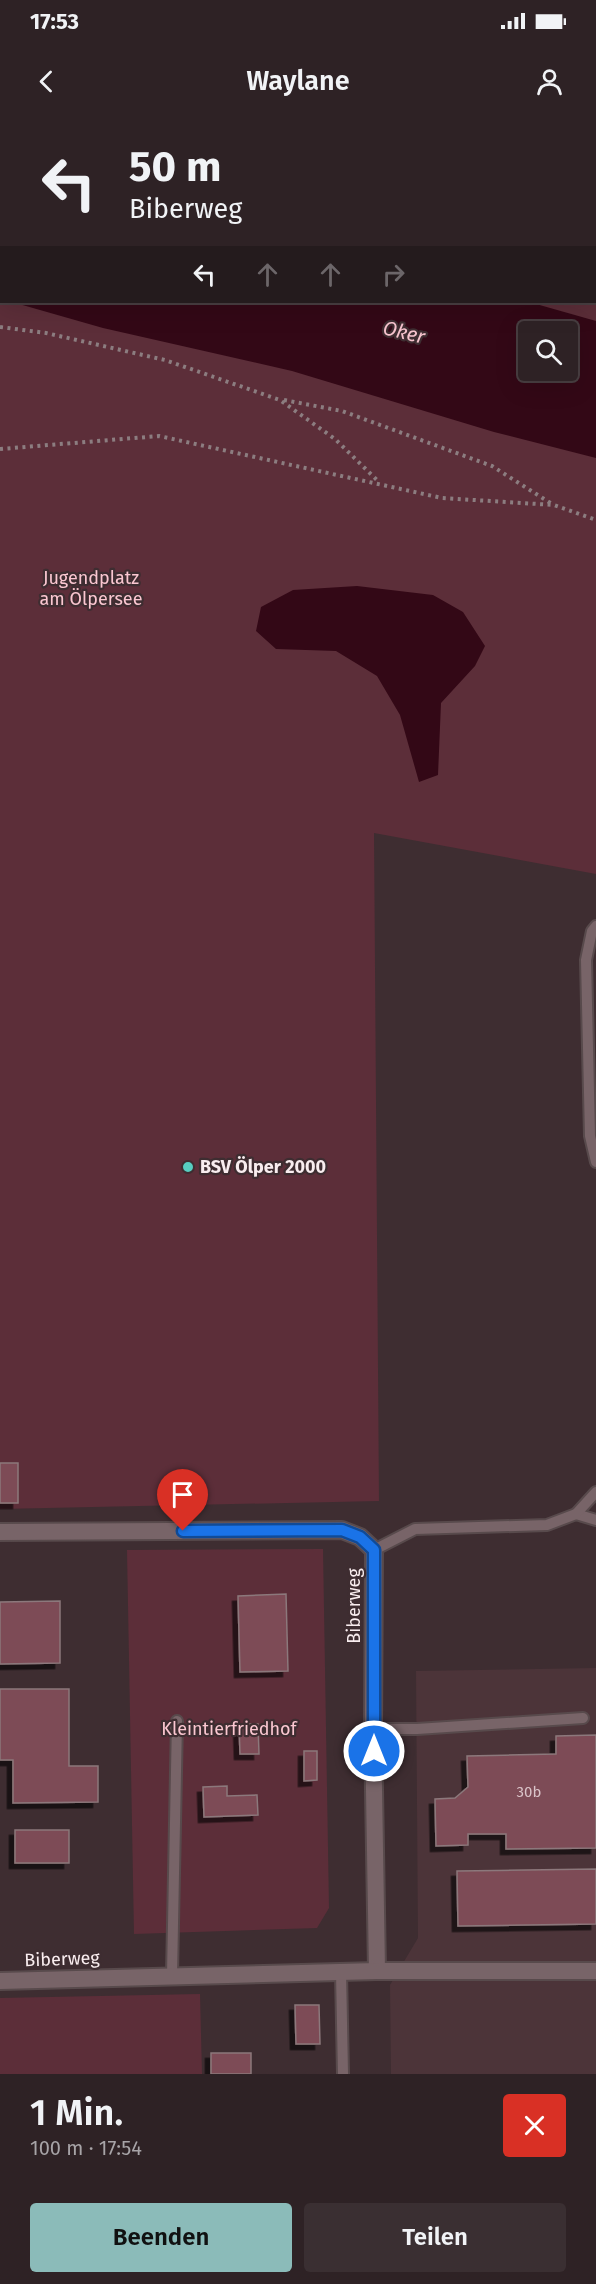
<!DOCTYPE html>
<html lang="de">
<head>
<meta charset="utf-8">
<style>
	:root { --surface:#2e2225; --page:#3a2f32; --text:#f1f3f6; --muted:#a7a4a7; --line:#493f42; --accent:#8bbbb9 }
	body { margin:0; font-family:"Fira Sans",sans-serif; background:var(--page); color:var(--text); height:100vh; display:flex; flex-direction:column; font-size:22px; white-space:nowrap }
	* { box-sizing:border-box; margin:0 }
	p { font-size:20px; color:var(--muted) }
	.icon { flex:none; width:33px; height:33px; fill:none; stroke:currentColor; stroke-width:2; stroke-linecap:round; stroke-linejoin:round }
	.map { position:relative; height:1954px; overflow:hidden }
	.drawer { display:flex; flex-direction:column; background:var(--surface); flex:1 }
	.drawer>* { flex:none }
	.banner { position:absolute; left:0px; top:0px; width:597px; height:183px; box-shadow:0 6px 24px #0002,0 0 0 2px var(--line); background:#2e2225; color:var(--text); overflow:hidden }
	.buttons { position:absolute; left:518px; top:201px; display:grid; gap:12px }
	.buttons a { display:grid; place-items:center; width:60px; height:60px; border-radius:6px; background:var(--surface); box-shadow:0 6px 24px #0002,0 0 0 2px var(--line); font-size:30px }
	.pin { position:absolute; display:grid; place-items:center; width:51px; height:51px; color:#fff; margin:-62px -26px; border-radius:50% 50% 50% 0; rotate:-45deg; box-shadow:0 0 6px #0007 }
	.pin .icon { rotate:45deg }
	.me { position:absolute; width:66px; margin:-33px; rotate:0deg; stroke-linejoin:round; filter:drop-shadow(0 0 4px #0008) }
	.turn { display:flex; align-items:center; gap:21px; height:126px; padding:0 30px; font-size:27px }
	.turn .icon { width:78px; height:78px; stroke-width:2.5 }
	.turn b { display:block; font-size:42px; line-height:51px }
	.lanes { display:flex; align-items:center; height:57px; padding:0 30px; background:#0003; justify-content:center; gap:30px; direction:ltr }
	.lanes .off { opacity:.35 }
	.round { display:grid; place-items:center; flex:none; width:63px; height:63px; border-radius:6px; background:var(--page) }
	.overview { display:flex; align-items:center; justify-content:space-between; height:102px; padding:0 30px }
	h1 { font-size:36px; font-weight:600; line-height:45px }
	.cta { display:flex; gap:12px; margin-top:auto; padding:12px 30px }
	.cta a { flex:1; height:69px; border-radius:6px; background:var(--accent); color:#111; font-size:24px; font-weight:600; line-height:69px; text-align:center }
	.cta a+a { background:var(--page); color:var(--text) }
	.status { display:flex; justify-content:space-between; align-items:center; height:42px; padding:0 30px; background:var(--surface); direction:ltr }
	.status svg { height:16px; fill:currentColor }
	header { display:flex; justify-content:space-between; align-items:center; height:78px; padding:0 30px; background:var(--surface); font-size:27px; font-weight:600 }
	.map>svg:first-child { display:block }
</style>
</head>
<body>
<div class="status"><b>17:53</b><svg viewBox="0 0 49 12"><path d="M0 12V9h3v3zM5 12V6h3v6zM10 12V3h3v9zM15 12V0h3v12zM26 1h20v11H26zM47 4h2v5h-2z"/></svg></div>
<header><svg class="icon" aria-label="back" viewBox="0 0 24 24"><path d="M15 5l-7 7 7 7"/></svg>Waylane<svg class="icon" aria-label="person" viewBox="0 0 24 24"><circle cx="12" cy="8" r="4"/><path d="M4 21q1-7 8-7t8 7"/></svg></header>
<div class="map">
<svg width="596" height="1954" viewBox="0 0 596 1954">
	<defs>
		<filter id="shadow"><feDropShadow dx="-5.5" dy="5.5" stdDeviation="0" flood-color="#0009"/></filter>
	</defs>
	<rect width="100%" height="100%" fill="#3e2d31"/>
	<path fill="#4c3439" d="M596 1548V1954H391L390 1865 418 1818 416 1551Z"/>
	<g fill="#5c2e39" fill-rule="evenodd">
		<path d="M0 0H596V754L374 713 379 1381 0 1389ZM2 2H596V182H2ZM528 212H567V250H528Z"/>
		<path d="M323 1429 329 1788 317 1808 134 1814 127 1430Z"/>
		<path d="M200 1874 202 1954H0V1878Z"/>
	</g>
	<g fill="#330816" fill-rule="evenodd">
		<path d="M0 54H2L1 178H0Z"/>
		<path d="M12 182H529L596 201V338L494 312 292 251 103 208ZM528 212H567V250H528Z"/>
		<path d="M357 466 433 475 463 492 485 526 475 546 441 583 438 655 419 662 400 595 377 556 336 531 276 529 256 511 261 487 293 470Z"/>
	</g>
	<g fill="#7d4b56" stroke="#8c787b" stroke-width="1.5" filter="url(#shadow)">
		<path d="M444 0H471L444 2Z"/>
		<path d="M568 0H596V19V2Z"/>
		<rect x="0" y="1343" width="18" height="40"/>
		<path d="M286 1474 288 1551 240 1552 238 1476Z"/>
		<path d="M60 1481V1543L0 1544V1482Z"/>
		<path d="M0 1569H69V1646H98V1682L13 1683V1640H0Z"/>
		<path d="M239 1604H258L259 1634H240Z"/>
		<path d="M596 1615V1728L506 1729V1714H468V1725L436 1726 435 1679 455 1678 468 1667 467 1636 556 1634V1616Z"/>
		<path d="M304 1631H317V1660L304 1661Z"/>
		<path d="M227 1666V1676L257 1675 258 1695 204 1697 203 1667Z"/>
		<rect x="15" y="1710" width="54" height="33"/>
		<path d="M596 1749V1804L458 1806 457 1751Z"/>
		<path d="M295 1885H319L320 1924H296Z"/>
		<rect x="211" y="1933" width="40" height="21"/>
	</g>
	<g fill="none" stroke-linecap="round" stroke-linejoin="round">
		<defs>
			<g id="service">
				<path d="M596 806 592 811 586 840 590 1016 596 1042"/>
				<path d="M576 1394 596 1400"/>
				<path d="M374 1430 415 1409 547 1405 576 1394 596 1372"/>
				<path d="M373 1609H417L583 1598"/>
				<path d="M341 1852 343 1954"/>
				<path d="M172 1855 177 1601"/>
			</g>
			<g id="minor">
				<path d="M203 0 209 2"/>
				<path d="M0 1412 342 1410 360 1417 374 1430 373 1609 377 1851"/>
				<path d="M0 1861 377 1851H596"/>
			</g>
		</defs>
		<use href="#service" stroke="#584a4c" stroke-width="14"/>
		<use href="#minor" stroke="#584a4c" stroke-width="20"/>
		<g stroke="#8c7d80" stroke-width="4" stroke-dasharray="3 4.5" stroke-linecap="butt">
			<path d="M528 2V0"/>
			<path d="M0 207 46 213 165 240 280 280 335 319 379 362"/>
			<path d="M284 280 342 291 492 346 552 384"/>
			<path d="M0 329 159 316 442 378 554 385 596 400"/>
		</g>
		<use href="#service" stroke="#786468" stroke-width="10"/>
		<use href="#minor" stroke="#786468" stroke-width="16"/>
	</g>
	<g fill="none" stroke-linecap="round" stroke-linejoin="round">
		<defs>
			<path id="route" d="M183 1411 342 1410 360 1417 374 1430V1631"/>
		</defs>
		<use href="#route" stroke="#114b97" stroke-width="15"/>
		<use href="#route" stroke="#1a73e8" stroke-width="10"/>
	</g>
	<circle fill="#57cec1" stroke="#3e2d31" stroke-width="2" cx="188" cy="1047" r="6"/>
	<g text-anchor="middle" stroke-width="4.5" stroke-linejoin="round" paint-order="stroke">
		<g font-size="15" fill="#dac4c9">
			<text x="529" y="1677">30b</text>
		</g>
		<g font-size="18" fill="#fbc7d1" stroke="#3e2d31">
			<text x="91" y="464">Jugendplatz<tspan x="91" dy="21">am Ölpersee</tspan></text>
			<text x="229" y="1615">Kleintierfriedhof</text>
		</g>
		<g font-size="18" font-weight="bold" fill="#f9edef" stroke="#3e2d31" text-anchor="start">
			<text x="200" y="1053">BSV Ölper 2000</text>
		</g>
		<g font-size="18" fill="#f9edef" stroke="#3e2d31">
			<text transform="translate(354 1486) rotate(-90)" y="6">Biberweg</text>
			<text transform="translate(62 1839) rotate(-2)" y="6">Biberweg</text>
		</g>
		<g font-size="20" font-style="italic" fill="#f7c4ce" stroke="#3e2d31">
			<text transform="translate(404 212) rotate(14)" y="7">Oker</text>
		</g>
	</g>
</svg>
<div class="buttons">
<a><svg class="icon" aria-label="search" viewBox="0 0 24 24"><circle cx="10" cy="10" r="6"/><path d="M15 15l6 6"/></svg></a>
</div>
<div class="pin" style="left:183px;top:1411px;background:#d93025"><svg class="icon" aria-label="arrive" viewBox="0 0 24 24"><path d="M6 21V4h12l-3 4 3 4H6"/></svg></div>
<svg class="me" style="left:374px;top:1631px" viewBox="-20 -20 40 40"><circle r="17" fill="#1a73e8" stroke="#fff" stroke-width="3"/><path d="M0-11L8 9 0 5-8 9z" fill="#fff"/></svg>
<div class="banner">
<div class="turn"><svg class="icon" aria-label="left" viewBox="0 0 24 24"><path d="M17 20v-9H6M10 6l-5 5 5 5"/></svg><div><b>50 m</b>Biberweg</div></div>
<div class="lanes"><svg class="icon" aria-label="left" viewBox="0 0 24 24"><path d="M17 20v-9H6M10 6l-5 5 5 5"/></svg><svg class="icon off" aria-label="ahead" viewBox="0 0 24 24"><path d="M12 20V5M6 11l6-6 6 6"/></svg><svg class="icon off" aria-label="ahead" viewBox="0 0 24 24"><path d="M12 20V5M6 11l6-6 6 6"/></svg><svg class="icon off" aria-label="right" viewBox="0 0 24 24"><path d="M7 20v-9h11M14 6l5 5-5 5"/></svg></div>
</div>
</div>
<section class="drawer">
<div class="overview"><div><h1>1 Min.</h1><p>100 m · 17:54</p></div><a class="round" style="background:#d93025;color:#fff"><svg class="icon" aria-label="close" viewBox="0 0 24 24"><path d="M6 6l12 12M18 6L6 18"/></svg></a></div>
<div class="cta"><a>Beenden</a><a>Teilen</a></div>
</section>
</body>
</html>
